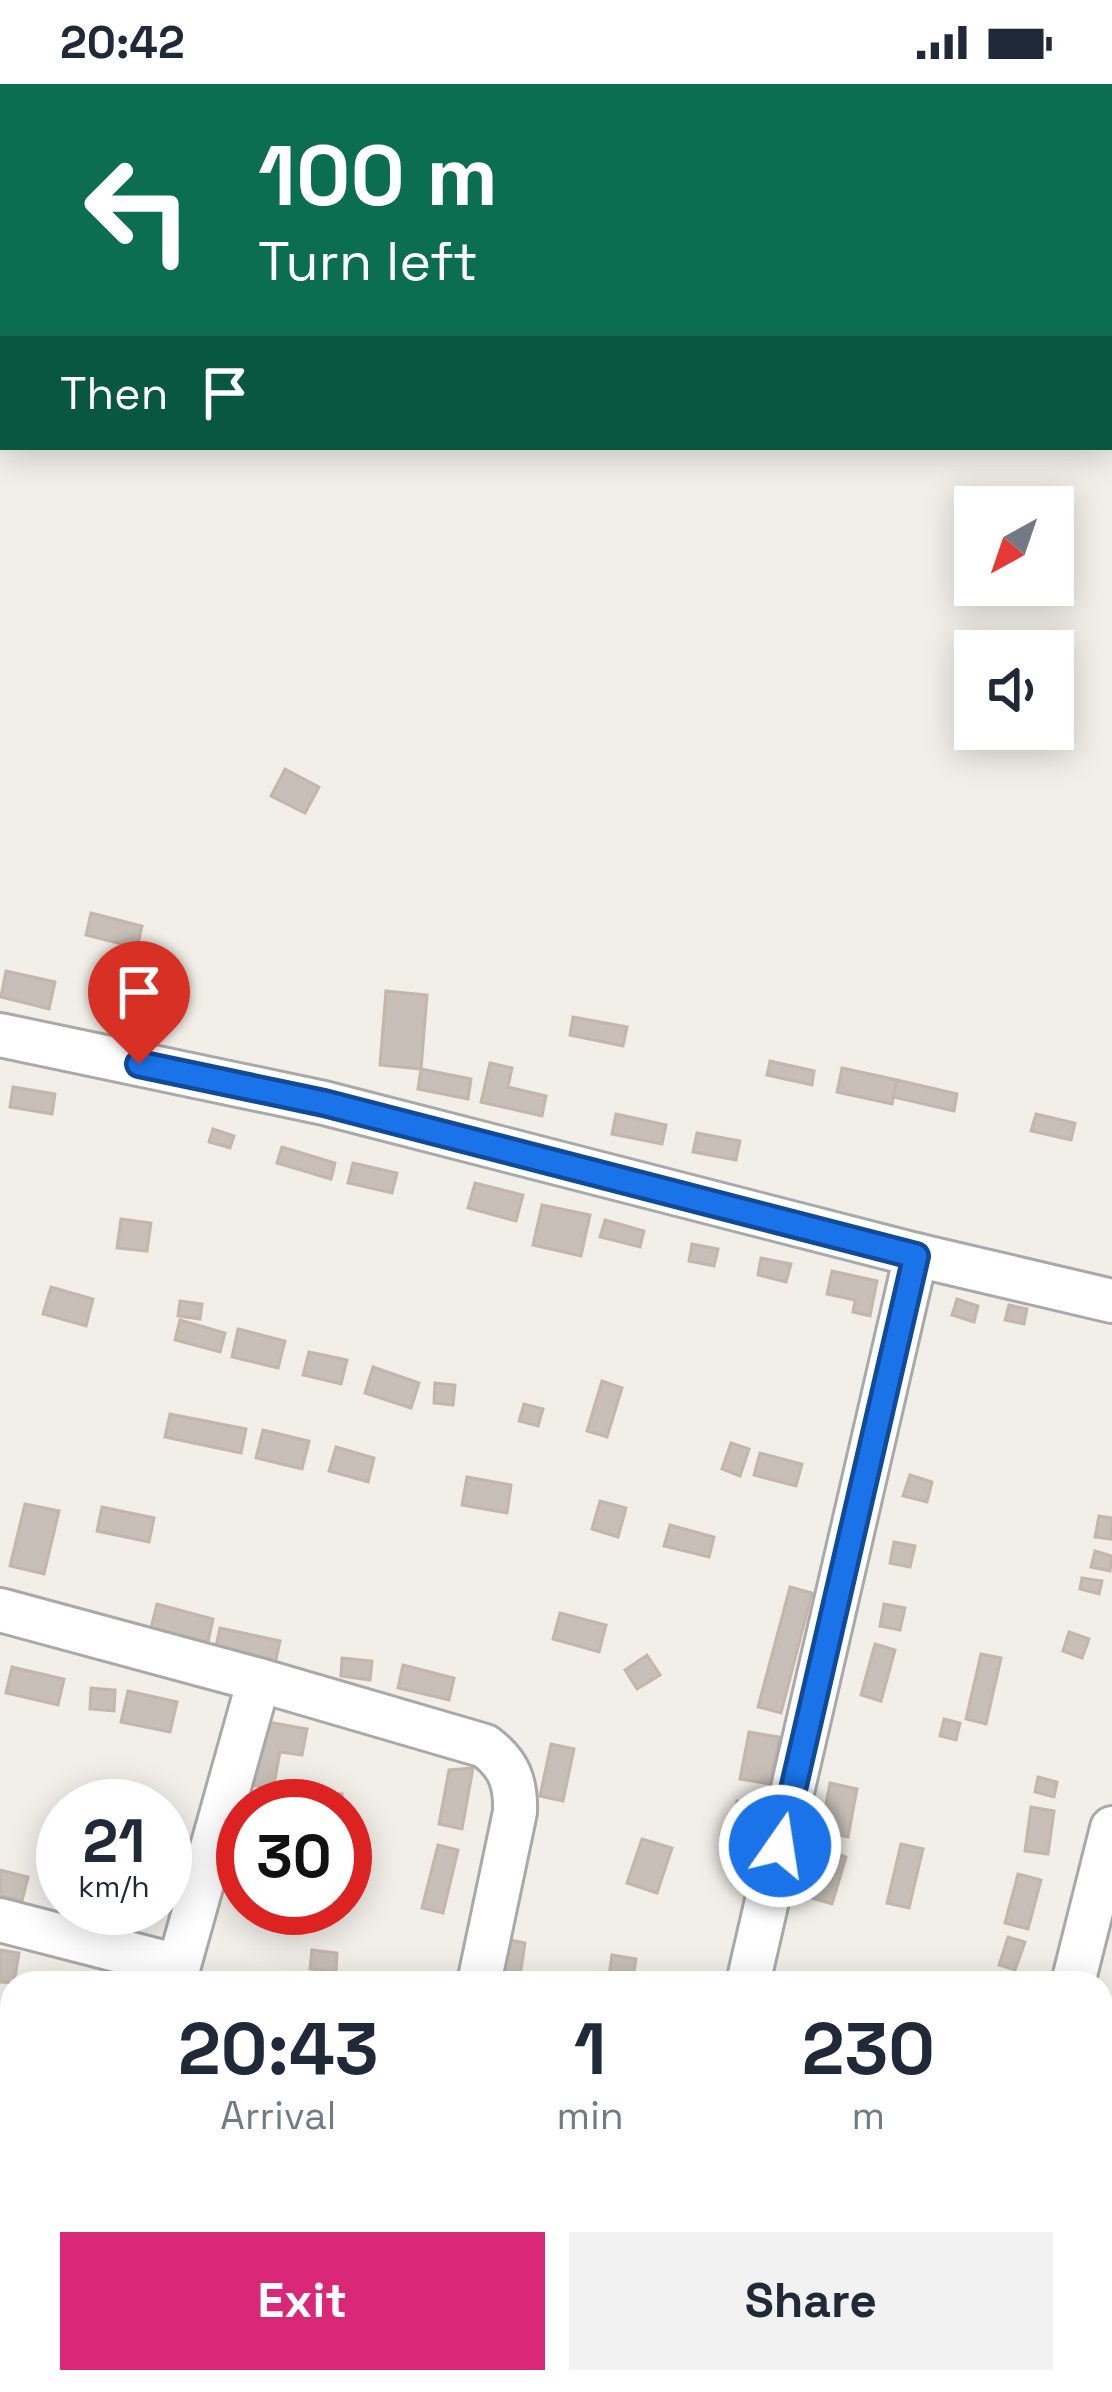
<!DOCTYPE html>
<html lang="en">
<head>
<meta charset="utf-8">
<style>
	:root { --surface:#fff; --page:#f2f2f3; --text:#1f2937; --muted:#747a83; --accent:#db2777 }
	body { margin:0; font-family:"Space Grotesk",sans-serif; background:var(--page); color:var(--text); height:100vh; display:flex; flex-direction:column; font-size:45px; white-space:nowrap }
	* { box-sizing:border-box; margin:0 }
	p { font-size:39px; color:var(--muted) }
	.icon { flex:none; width:66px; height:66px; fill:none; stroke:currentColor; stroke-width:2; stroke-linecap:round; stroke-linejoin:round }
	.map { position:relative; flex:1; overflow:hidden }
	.panel { position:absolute; left:0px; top:1887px; width:1113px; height:423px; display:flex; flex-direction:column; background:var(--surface); border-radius:36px 36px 0 0; box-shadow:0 6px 30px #0003 }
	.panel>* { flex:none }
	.top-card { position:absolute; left:0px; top:0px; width:1113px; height:366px; box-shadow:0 6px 30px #0003; background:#0b6e4f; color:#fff; overflow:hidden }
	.needle { width:78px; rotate:220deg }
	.controls { position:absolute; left:954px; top:402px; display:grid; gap:24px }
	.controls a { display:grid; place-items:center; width:120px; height:120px; border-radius:0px; background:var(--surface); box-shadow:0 6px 30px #0003; font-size:60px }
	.speed { position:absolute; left:36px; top:1695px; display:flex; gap:24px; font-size:60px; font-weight:700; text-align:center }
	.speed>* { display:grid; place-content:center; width:156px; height:156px; border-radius:50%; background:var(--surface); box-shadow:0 6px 30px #0003; line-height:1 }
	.speed small { font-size:30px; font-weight:400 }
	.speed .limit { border:18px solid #d22; background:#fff; color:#111 }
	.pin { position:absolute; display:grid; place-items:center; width:102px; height:102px; color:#fff; margin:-123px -51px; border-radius:50% 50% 50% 0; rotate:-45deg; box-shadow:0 0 12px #0007 }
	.pin .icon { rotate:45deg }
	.me { position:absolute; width:132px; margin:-66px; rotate:13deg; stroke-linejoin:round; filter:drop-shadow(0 0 9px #0008) }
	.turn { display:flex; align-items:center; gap:42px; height:252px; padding:0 60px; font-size:54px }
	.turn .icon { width:156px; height:156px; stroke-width:2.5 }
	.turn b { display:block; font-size:84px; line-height:102px }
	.then { display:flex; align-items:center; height:114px; padding:0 60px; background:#0003; gap:24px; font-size:45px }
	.eta { display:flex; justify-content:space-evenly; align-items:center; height:204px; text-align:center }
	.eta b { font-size:72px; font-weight:700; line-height:84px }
	.action { display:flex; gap:24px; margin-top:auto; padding:24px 60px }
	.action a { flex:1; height:138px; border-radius:0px; background:var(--accent); color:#fff; font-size:48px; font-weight:700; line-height:138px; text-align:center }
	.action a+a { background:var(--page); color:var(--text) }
	.status { display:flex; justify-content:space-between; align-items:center; height:84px; padding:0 60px; background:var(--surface); direction:ltr }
	.status svg { height:33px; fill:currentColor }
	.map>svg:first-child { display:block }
</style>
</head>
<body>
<div class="status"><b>20:42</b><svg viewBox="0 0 49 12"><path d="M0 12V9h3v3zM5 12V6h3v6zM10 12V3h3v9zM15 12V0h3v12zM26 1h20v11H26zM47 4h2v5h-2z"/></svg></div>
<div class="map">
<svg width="1112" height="2308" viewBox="0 0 1112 2308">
	<rect width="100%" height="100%" fill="#f2efe9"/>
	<g fill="#c7bfb8" stroke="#c4b6ab" stroke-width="3">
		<path d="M285 685 319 703 305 729 271 712Z"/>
		<path d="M91 829 142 842 137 864 86 851Z"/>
		<path d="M6 887 55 898 49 925 1 913Z"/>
		<path d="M386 907 427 911 421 985 380 981Z"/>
		<path d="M573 933 627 943 623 962 570 951Z"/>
		<path d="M770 977 814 987 812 1001 767 991Z"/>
		<path d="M490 979 512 984 508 1003 546 1012 542 1032 481 1018Z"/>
		<path d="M842 984 897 996 892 1020 837 1008Z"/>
		<path d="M421 985 471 995 468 1015 418 1005Z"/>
		<path d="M897 996 957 1010 954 1027 893 1013Z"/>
		<path d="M13 1003 55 1010 52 1030 10 1023Z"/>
		<path d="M616 1030 666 1041 662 1060 612 1050Z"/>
		<path d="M1036 1030 1075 1039 1071 1056 1031 1047Z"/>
		<path d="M213 1045 234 1052 230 1064 209 1058Z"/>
		<path d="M697 1049 740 1057 736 1076 693 1068Z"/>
		<path d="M282 1063 335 1079 331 1095 277 1079Z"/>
		<path d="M353 1079 397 1089 392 1109 348 1099Z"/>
		<path d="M475 1099 523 1111 516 1137 468 1124Z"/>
		<path d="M542 1121 590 1131 581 1172 533 1161Z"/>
		<path d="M121 1135 151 1139 147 1167 117 1164Z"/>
		<path d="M605 1136 644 1147 640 1163 600 1153Z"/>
		<path d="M692 1160 718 1165 714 1182 689 1177Z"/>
		<path d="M761 1174 791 1180 786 1198 758 1191Z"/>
		<path d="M832 1187 877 1197 870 1232 853 1228 855 1216 827 1210Z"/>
		<path d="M51 1203 93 1215 86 1242 43 1230Z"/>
		<path d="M957 1215 978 1222 974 1238 952 1231Z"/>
		<path d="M180 1217 202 1220 200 1235 178 1232Z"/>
		<path d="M1009 1221 1027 1225 1024 1240 1005 1236Z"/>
		<path d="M180 1236 225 1249 220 1268 175 1256Z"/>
		<path d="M238 1245 285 1257 278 1284 232 1273Z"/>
		<path d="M309 1268 347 1276 341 1300 303 1291Z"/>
		<path d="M373 1283 419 1299 411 1324 365 1309Z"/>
		<path d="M602 1297 622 1304 607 1353 587 1347Z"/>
		<path d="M435 1299 455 1301 453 1321 434 1319Z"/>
		<path d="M524 1320 543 1325 538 1342 519 1337Z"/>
		<path d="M170 1330 246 1345 241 1369 165 1353Z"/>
		<path d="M263 1346 309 1357 302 1385 256 1374Z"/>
		<path d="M731 1359 749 1365 740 1392 722 1385Z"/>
		<path d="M336 1363 374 1374 368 1398 329 1387Z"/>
		<path d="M760 1369 802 1380 796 1402 754 1391Z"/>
		<path d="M910 1391 932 1398 927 1418 903 1412Z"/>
		<path d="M467 1393 511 1401 507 1429 462 1421Z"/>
		<path d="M600 1417 626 1424 618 1453 592 1445Z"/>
		<path d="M25 1420 59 1427 44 1490 10 1482Z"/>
		<path d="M102 1423 154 1434 149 1458 97 1447Z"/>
		<path d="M1099 1432 1112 1434 1111 1455 1095 1453Z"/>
		<path d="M670 1441 714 1453 709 1473 664 1462Z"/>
		<path d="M894 1458 915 1462 910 1483 890 1479Z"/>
		<path d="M1095 1467 1112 1472 1110 1487 1091 1483Z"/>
		<path d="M1082 1494 1102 1497 1099 1510 1080 1505Z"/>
		<path d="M790 1503 812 1509 781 1629 758 1623Z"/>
		<path d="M157 1520 213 1535 207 1563 150 1548Z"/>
		<path d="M884 1520 905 1524 900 1546 880 1542Z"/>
		<path d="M560 1529 606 1541 599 1568 553 1555Z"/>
		<path d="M220 1544 280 1557 275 1580 215 1567Z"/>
		<path d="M1069 1548 1089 1555 1082 1574 1063 1567Z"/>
		<path d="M875 1560 895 1566 881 1617 861 1611Z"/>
		<path d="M981 1570 1001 1574 986 1640 966 1635Z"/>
		<path d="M647 1571 660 1591 637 1605 625 1586Z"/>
		<path d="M342 1574 372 1577 370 1596 341 1592Z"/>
		<path d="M403 1581 454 1594 449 1616 398 1604Z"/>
		<path d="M12 1583 64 1595 58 1621 6 1609Z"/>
		<path d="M91 1604 115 1606 114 1627 90 1625Z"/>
		<path d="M128 1607 177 1618 170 1648 121 1638Z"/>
		<path d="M251 1635 307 1645 302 1671 280 1668 273 1705 240 1699Z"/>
		<path d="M944 1635 960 1639 956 1656 940 1652Z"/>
		<path d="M749 1648 779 1653 770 1700 740 1695Z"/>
		<path d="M551 1660 574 1665 563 1717 540 1712Z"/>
		<path d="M473 1684 462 1745 439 1740 449 1686Z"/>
		<path d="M1038 1693 1057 1698 1054 1713 1035 1708Z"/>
		<path d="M830 1699 857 1705 848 1753 821 1747Z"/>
		<path d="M320 1709 342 1710V1722H319Z"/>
		<path d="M737 1717 761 1722 754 1765 730 1760Z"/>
		<path d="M243 1722V1789L215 1782Z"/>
		<path d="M1031 1723 1054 1727 1048 1770 1025 1767Z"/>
		<path d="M642 1755 672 1764 657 1809 627 1799Z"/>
		<path d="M63 1759V1800L56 1799Z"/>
		<path d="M901 1760 923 1765 909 1824 887 1819Z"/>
		<path d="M438 1761 458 1766 443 1829 422 1824Z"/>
		<path d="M815 1763 846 1773 832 1820 801 1811Z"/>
		<path d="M0 1786 28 1793 22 1817 0 1812Z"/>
		<path d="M1018 1790 1041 1796 1028 1845 1005 1839Z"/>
		<path d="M83 1824H122L120 1834Z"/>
		<path d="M1008 1853 1025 1858 1015 1886 999 1881Z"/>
		<path d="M501 1854 525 1859 519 1899H494Z"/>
		<path d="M0 1866 19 1869 14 1899 0 1898Z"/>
		<path d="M312 1866 337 1869 336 1888 310 1885Z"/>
		<path d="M612 1871 636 1875 632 1899H608Z"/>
		<path d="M1101 1979 1112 1982 1106 2006 1101 2005Z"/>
		<path d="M310 2298H339L337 2308H307Z"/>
		<path d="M702 2298H728L725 2308H699Z"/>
		<path d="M987 2298H1012L1010 2308 985 2304Z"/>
	</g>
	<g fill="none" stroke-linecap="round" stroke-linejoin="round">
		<defs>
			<g id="minor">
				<path d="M0 951 324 1019 916 1171 1112 1217"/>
				<path d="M0 1526 259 1596 485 1662C509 1680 516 1698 515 1728L479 1899"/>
				<path d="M0 1836 178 1882"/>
				<path d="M174 1899 259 1596"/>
				<path d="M748 1899 916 1171"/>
				<path d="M1073 1899 1112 1744"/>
				<path d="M572 2298 611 2308"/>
				<path d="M73 2308 76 2298"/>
				<path d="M392 2308 395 2298"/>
				<path d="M654 2308 656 2298"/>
				<path d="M965 2308 968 2298"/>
			</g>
		</defs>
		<use href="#minor" stroke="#a9a9a9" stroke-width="48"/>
		<use href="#minor" stroke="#fff" stroke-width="42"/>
	</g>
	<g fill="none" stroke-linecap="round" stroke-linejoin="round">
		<defs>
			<path id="route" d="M139 980 324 1019 916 1172 780 1762"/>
		</defs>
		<use href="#route" stroke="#114b97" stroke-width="30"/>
		<use href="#route" stroke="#1a73e8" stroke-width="21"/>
	</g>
</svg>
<div class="controls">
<a><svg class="needle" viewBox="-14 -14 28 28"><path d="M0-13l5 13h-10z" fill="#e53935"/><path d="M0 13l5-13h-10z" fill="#747a83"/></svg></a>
<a><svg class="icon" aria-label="sound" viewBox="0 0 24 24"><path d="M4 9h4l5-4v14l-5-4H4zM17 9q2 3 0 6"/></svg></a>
</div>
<div class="speed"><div>21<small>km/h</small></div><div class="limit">30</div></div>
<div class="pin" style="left:139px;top:980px;background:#d93025"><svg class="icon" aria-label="arrive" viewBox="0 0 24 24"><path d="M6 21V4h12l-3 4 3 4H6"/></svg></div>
<svg class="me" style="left:780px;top:1762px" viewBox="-20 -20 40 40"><circle r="17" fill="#1a73e8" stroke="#fff" stroke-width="3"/><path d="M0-11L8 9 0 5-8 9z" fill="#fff"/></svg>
<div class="top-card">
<div class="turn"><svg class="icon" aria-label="left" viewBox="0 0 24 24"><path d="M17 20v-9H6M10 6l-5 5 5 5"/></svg><div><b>100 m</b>Turn left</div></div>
<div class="then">Then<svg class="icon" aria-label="arrive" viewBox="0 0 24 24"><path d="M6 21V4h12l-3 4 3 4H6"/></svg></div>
</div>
<section class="panel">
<div class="eta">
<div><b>20:43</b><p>Arrival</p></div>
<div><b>1</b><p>min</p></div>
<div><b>230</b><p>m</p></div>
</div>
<div class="action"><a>Exit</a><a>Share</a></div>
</section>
</div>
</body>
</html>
